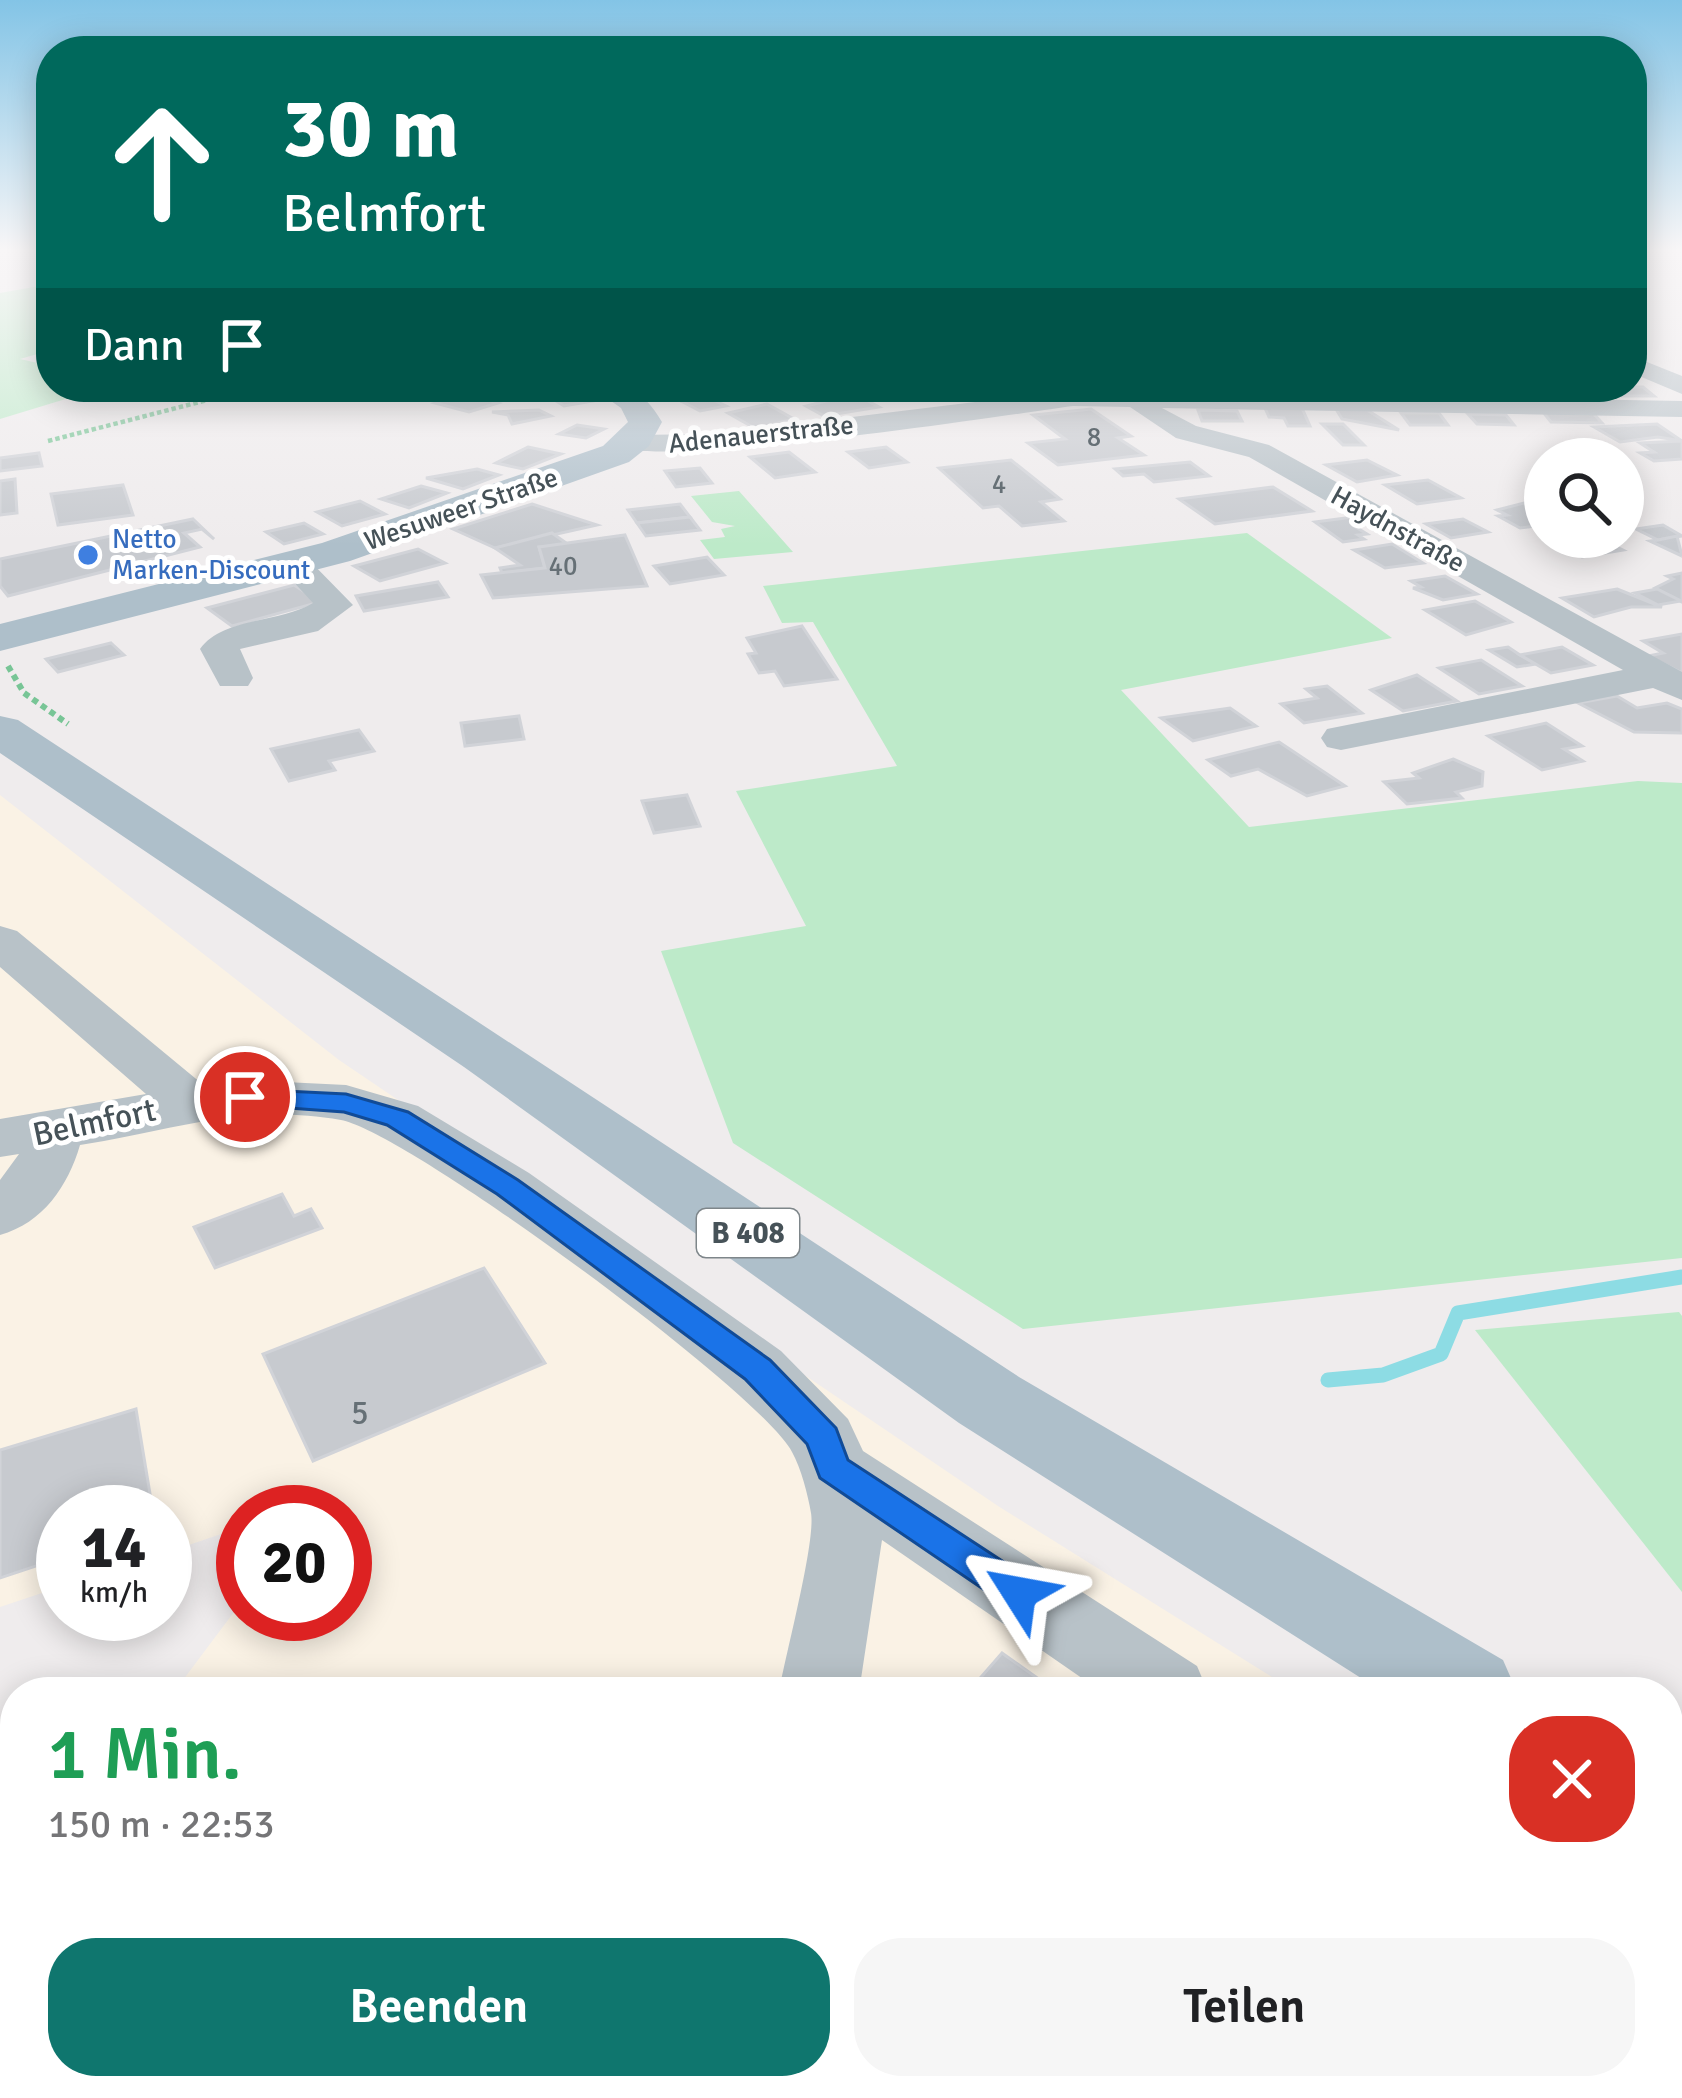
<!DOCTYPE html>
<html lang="de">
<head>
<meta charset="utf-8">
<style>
	:root { --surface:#fff; --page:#f6f6f6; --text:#202124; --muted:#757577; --accent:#0f766e }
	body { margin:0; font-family:Signika,sans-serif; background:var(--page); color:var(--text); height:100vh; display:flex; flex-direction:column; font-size:45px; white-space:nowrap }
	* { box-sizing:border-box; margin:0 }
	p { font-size:39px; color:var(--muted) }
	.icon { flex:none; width:66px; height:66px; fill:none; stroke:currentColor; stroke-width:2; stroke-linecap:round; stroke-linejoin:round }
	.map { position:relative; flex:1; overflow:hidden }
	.side { position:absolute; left:0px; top:1677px; width:1683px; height:423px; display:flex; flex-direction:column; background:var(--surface); border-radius:48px 48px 0 0; box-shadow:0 6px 30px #0003 }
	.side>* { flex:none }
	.banner { position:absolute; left:36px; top:36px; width:1611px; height:366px; border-radius:48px; box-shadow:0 6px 30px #0003; background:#00695c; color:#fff; overflow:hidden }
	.tools { position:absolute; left:1524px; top:438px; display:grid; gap:24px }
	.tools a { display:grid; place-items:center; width:120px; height:120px; border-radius:50%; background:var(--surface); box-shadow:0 6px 30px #0003; font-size:60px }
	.speed { position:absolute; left:36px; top:1485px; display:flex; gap:24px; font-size:60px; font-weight:700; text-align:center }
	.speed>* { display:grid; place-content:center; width:156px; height:156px; border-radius:50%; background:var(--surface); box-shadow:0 6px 30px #0003; line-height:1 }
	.speed small { font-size:30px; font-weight:400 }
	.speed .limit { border:18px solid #d22; background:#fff; color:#111 }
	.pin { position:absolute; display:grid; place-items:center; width:102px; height:102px; color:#fff; margin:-51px; border:6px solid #fff; border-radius:50%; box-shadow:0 3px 12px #0007 }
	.me { position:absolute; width:132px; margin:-66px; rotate:304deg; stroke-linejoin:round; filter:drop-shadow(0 0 9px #0008) }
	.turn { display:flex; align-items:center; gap:42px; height:252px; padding:0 48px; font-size:54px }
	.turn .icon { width:156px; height:156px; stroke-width:2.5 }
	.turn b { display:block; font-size:84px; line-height:102px }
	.then { display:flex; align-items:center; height:114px; padding:0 48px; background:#0003; gap:24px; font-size:45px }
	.round { display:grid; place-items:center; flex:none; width:126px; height:126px; border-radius:48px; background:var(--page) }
	.overview { display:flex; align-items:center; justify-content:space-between; height:204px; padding:0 48px }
	h1 { font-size:72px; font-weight:600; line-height:90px; color:#1e9e55 }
	.action { display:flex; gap:24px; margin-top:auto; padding:24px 48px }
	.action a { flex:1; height:138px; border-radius:48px; background:var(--accent); color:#fff; font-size:48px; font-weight:600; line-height:138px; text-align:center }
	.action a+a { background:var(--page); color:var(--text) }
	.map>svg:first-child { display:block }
</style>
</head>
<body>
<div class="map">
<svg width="1682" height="2098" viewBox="0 0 1682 2098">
	<rect width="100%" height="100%" fill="#efeced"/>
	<g fill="#faf2e5">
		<path d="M0 795 339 1060 998 1506 1296 1692H174L243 1600V1614H345V1512H243V1569L236 1529 165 1553V1512H63V1586L0 1607Z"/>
		<path d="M15 1917V2085H1668V1917L1682 1925V2098H0V1980Z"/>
	</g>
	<g fill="#bdeac9">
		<path d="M51 284V350L20 359 51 366V387H105L0 419V293Z"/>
		<path d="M739 491 793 552 714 559 700 540 725 537 721 529 735 526 712 522 691 496Z"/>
		<path d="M1247 533 1392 638 1121 690 1249 827 1638 781 1682 783V1258L1023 1329 733 1143 661 951 806 926 736 791 897 766 813 622 782 623 763 586Z"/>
		<path d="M1679 1312 1682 1316V1592L1475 1330Z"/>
	</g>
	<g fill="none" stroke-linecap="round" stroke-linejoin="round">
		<path stroke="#8ddce4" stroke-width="15" d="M1328 1380 1383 1375 1441 1354 1458 1313 1682 1277"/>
	</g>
	<g fill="#c7cacf" stroke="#d1d3d8" stroke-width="3">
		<path d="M688 387 707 397 681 401 662 392Z"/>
		<path d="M1225 387H1310L1312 394 1247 393Z"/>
		<path d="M1478 387 1515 388 1523 397H1486Z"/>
		<path d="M1532 387 1562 389 1579 399 1543 398Z"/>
		<path d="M1589 387H1643L1654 396H1598Z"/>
		<path d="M579 388 599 400 564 406 553 399 562 398 552 392Z"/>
		<path d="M464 393 498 403 469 412 435 403Z"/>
		<path d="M855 394 879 407 824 416 806 406Z"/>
		<path d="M707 397 726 406 700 411 681 401Z"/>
		<path d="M767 404 794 419 756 429 728 413Z"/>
		<path d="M1265 408H1302L1310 426H1288L1284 418 1269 417Z"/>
		<path d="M1091 409 1131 436 1118 438 1144 455 1058 465 1028 443 1065 439 1033 415Z"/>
		<path d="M1336 409 1367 410 1399 430 1342 419Z"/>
		<path d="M539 410 551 416 512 424 508 415 492 412Z"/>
		<path d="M1198 410 1237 411 1242 421H1202Z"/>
		<path d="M1543 412 1593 413 1602 423 1551 422Z"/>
		<path d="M1401 413H1439L1448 425H1410Z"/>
		<path d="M1468 414 1506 415 1514 425 1477 424Z"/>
		<path d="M1322 424H1343L1364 445H1343Z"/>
		<path d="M1657 424 1682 441 1658 437 1620 442 1594 427Z"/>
		<path d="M577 425 604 429 586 438 559 434Z"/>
		<path d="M1682 441V459L1654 461 1640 453 1654 452 1640 443Z"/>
		<path d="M528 447 561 454 523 469 496 463Z"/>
		<path d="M886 447 907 462 869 468 848 452Z"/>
		<path d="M789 452 815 472 775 478 750 457Z"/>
		<path d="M39 453 42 466 0 471V458Z"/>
		<path d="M1011 460 1060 499 1041 502 1064 521 1022 526 999 506 983 508 939 468Z"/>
		<path d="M1367 460 1397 475 1357 482 1326 465Z"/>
		<path d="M1190 462 1209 476 1154 482 1144 474 1123 476 1115 469Z"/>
		<path d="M700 468 712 483 676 487 665 471Z"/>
		<path d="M477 469 499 475 463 489 426 478Z"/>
		<path d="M15 479 17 513 0 515V481Z"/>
		<path d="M1428 480 1461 498 1417 504 1385 485Z"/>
		<path d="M123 485 133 515 58 525 51 494Z"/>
		<path d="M421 486 447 493 409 508 381 499Z"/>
		<path d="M1273 487 1312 511 1215 524 1179 499Z"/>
		<path d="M1536 500 1545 505V525L1520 528 1498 516 1507 515 1497 510Z"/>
		<path d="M360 501 385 514 342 526 317 512Z"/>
		<path d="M532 504 597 525 495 548 453 529Z"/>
		<path d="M680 504 690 517 637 523 628 510Z"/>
		<path d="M690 517 700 530 646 536 637 523Z"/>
		<path d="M1353 517 1366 524 1354 526 1367 534 1358 535 1364 539 1343 542 1315 522Z"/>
		<path d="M193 519 214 539 202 529 184 533 200 547 8 596 0 586V559Z"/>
		<path d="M1463 519 1488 532 1451 538 1426 524Z"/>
		<path d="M304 523 323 534 284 544 266 532Z"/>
		<path d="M1663 525 1682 536 1658 540 1636 529Z"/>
		<path d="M552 533 569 545 539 547 545 568 502 573 500 568 520 565 495 548Z"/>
		<path d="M625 535 647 586 493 598 481 575 545 568 539 547Z"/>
		<path d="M1677 536 1682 556 1650 541 1658 540Z"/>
		<path d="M1596 537 1623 550 1582 557 1557 544Z"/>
		<path d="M1392 544 1423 563 1385 568 1354 550Z"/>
		<path d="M418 549 445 563 380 581 354 566Z"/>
		<path d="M707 557 724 575 670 584 654 566Z"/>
		<path d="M1682 573V602L1655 588 1673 579 1667 576Z"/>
		<path d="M1445 576 1477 594 1443 600 1413 588 1421 587 1411 581Z"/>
		<path d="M438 582 448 597 364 611 356 596Z"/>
		<path d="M294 585 320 602 232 626 207 608Z"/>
		<path d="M1617 589 1662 607H1631L1594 617 1562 598Z"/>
		<path d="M1657 589 1681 601 1658 605 1635 593Z"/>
		<path d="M1475 601 1511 622 1466 635 1425 610Z"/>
		<path d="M802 626 837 679 784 686 775 671 759 673 748 654 756 653 747 638Z"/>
		<path d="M1682 634V673L1648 656 1663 653 1643 641Z"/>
		<path d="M111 643 124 655 58 672 46 659Z"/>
		<path d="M1508 647 1520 655 1536 664 1517 667 1489 650Z"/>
		<path d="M1562 647 1593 665 1551 673 1520 655Z"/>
		<path d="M1481 660 1522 686 1479 694 1439 668Z"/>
		<path d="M1417 675 1457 701 1403 711 1371 690Z"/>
		<path d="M1327 686 1362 713 1304 723 1281 704 1317 698 1306 689Z"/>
		<path d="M1617 696 1637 708 1667 703 1682 709V733L1634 732 1578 703Z"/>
		<path d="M1230 708 1256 726 1193 741 1161 718Z"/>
		<path d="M519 716 524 739 465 746 461 723Z"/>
		<path d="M1546 723 1582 746 1564 749 1583 761 1542 770 1488 736Z"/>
		<path d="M359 730 374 751 329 761 335 770 289 781 271 749Z"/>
		<path d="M1279 742 1345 786 1307 796 1258 769 1231 776 1208 760Z"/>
		<path d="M1453 759 1483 772 1482 786 1456 792 1462 798 1407 804 1384 782 1419 778 1413 773Z"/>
		<path d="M687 795 700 826 654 833 642 801Z"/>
		<path d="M282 1194 294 1216 311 1209 322 1228 215 1268 194 1227Z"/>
		<path d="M484 1268 545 1363 313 1461 263 1354Z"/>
		<path d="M136 1409 153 1512H63V1557L0 1578V1450Z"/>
		<path d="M1002 1653 1057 1692H968Z"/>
		<path d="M50 2085H417L415 2094 446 2098H43Z"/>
		<path d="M891 2085H1016L1015 2098H889Z"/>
	</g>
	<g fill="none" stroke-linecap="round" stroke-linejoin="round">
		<path stroke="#78c596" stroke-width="3" stroke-dasharray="4.5 3" stroke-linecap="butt" d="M212 399 260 387"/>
		<path stroke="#78c596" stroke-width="4.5" stroke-dasharray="4.5 3" stroke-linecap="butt" d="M48 441 223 396"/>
		<path stroke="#78c596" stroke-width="6" stroke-dasharray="6 4.5" stroke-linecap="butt" d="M8 666 24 693 68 724"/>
		<g fill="#b8c2c8" fill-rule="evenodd">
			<path d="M1632 356 1682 376V394L1632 373Z"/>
			<path d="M1073 390 1682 401V417L1162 408 1196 426 1269 445 1682 672V700L1653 688 1341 750 1327 747 1321 738 1327 729 1623 670 1249 457 1176 438 1130 407 1073 406C1013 414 642 472 617 444L631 435 714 434Z"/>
			<path d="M293 553 305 556 353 605 318 631 240 649 253 678 248 686H220L200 649C223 617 280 623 313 603L276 563Z"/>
			<path d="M0 926 17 931 201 1083 245 1080 346 1085 418 1106 529 1173 781 1351 848 1419 863 1451 1197 1666 1208 1692H1102L882 1540 859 1692H779C785 1657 816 1541 811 1513 808 1495 801 1468 792 1452 761 1392 407 1132 341 1120 240 1103 175 1130 80 1145 68 1186 43 1223 0 1235V1180L19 1154 0 1157V1119L146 1094 0 967Z"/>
			<path d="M702 2085H800L798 2098H700Z"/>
		</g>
		<g fill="#aebfca" fill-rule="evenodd">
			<path d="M591 387C629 387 642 388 662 422L649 446 629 462 350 561 0 651V624L322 543 603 446 628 422 621 408Z"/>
			<path d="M0 716 18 720 1019 1377 1503 1660 1517 1692H1383L959 1423 464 1067 0 753Z"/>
			<path d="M1668 1764 1682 1769V1873L1668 1867Z"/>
		</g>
	</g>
	<linearGradient id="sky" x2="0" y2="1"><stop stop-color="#83c4e6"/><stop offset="0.46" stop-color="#f8f6f7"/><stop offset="1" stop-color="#f8f6f7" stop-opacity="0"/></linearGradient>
	<rect width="1682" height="545" fill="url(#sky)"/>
	<path fill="#1a73e8" stroke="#114b97" stroke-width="3" d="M245 1089 346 1094 408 1112 518 1180 770 1360 836 1428 848 1460 1033 1581 1039 1593 1033 1604 1019 1609 1005 1604 820 1478 807 1444 745 1379 497 1194 387 1125 344 1112 235 1104 231 1097Z"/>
	<circle fill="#3f7fe0" stroke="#fff" stroke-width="4.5" cx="88" cy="555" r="12"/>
	<g text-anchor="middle" stroke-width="10" stroke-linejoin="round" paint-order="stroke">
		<g font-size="27" fill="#465258" stroke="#fff">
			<text transform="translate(761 434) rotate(-6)" y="9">Adenauerstraße</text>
			<text transform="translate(461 509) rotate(-19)" y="9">Wesuweer Straße</text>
			<text transform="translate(1398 529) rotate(29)" y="9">Haydnstraße</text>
		</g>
		<g font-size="27" fill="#667076">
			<text x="1094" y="446">8</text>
			<text x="999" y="493">4</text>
			<text x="563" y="575">40</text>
		</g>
		<g font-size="27" fill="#366cbe" stroke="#fff" text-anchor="start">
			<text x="112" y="548">Netto<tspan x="112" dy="31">Marken-Discount</tspan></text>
		</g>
		<rect fill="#fff" stroke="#7e868a" stroke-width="3" x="697" y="1209" width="102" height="48" rx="9"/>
		<g font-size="30" font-weight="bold" fill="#465258">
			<text x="748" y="1243">B 408</text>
		</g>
		<g font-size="33" fill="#465258" stroke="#fff">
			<text transform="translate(94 1121) rotate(-12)" y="12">Belmfort</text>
		</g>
		<g font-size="33" fill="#667076">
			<text x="360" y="1424">5</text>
		</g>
	</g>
</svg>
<div class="tools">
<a><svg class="icon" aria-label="search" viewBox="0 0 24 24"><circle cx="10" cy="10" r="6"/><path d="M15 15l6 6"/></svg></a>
</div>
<div class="speed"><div>14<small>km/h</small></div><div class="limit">20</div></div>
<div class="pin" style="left:245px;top:1097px;background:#d93025"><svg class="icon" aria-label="arrive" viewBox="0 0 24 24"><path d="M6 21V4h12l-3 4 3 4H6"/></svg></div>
<svg class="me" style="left:1019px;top:1593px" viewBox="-20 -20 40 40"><path d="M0-17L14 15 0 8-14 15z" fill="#1a73e8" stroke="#fff" stroke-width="4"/></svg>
<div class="banner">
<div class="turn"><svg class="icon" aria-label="ahead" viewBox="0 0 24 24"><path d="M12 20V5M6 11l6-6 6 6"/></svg><div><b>30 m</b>Belmfort</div></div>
<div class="then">Dann<svg class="icon" aria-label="arrive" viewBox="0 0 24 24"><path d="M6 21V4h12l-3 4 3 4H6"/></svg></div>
</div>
<section class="side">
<div class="overview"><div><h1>1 Min.</h1><p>150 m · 22:53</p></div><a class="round" style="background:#d93025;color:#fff"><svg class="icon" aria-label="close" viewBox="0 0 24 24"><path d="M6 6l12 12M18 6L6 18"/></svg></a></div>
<div class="action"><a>Beenden</a><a>Teilen</a></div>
</section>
</div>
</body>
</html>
